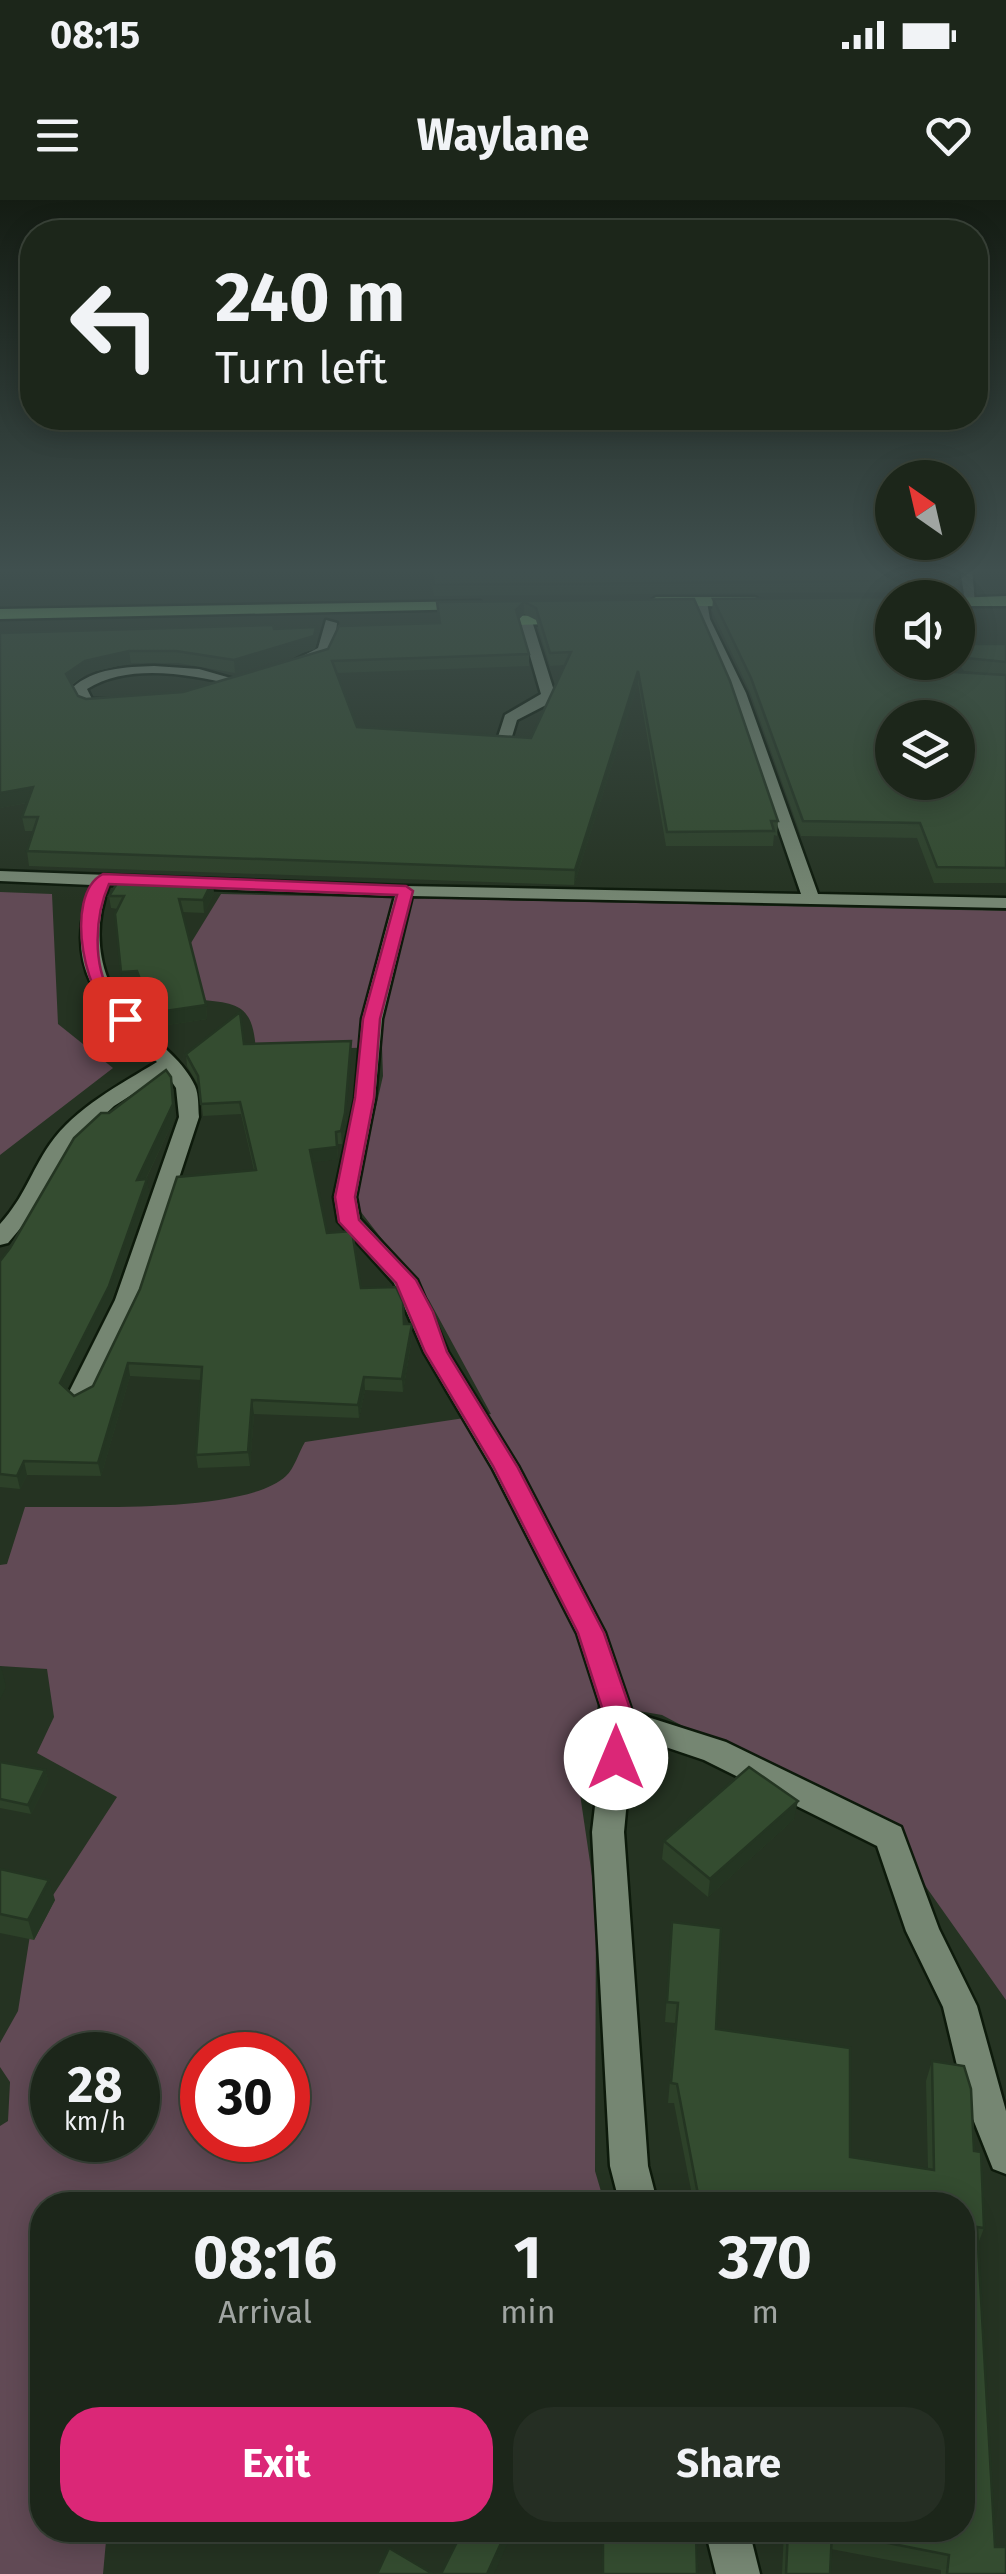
<!DOCTYPE html>
<html lang="en">
<head>
<meta charset="utf-8">
<style>
	:root { --surface:#1c261a; --page:#252e23; --text:#f1f3f6; --muted:#a0a5a2; --line:#3a4339; --accent:#db2777 }
	body { margin:0; font-family:"Fira Sans",sans-serif; background:var(--page); color:var(--text); height:100vh; display:flex; flex-direction:column; font-size:38px; white-space:nowrap }
	* { box-sizing:border-box; margin:0 }
	p { font-size:32px; color:var(--muted) }
	.icon { flex:none; width:55px; height:55px; fill:none; stroke:currentColor; stroke-width:2; stroke-linecap:round; stroke-linejoin:round }
	.map { position:relative; flex:1; overflow:hidden }
	.sheet { position:absolute; left:30px; top:1992px; width:945px; height:350px; display:flex; flex-direction:column; background:var(--surface); border-radius:40px; box-shadow:0 5px 25px #0003,0 0 0 2px var(--line) }
	.sheet>* { flex:none }
	.top-card { position:absolute; left:20px; top:20px; width:968px; height:210px; border-radius:40px; box-shadow:0 5px 25px #0003,0 0 0 2px var(--line); background:#1c261a; color:var(--text); overflow:hidden }
	.needle { width:65px; rotate:326deg }
	.tools { position:absolute; left:875px; top:260px; display:grid; gap:20px }
	.tools a { display:grid; place-items:center; width:100px; height:100px; border-radius:50%; background:var(--surface); box-shadow:0 5px 25px #0003,0 0 0 2px var(--line); font-size:50px }
	.speed { position:absolute; left:30px; top:1832px; display:flex; gap:20px; font-size:50px; font-weight:700; text-align:center }
	.speed>* { display:grid; place-content:center; width:130px; height:130px; border-radius:50%; background:var(--surface); box-shadow:0 5px 25px #0003,0 0 0 2px var(--line); line-height:1 }
	.speed small { font-size:25px; font-weight:400 }
	.speed .limit { border:15px solid #d22; background:#fff; color:#111 }
	.pin { position:absolute; display:grid; place-items:center; width:85px; height:85px; color:#fff; margin:-42px; border-radius:20px; box-shadow:0 5px 15px #0006 }
	.me { position:absolute; width:110px; margin:-55px; rotate:0deg; stroke-linejoin:round; filter:drop-shadow(0 0 8px #0008) }
	.turn { display:flex; align-items:center; gap:35px; height:210px; padding:0 30px; font-size:45px }
	.turn .icon { width:130px; height:130px; stroke-width:2.5 }
	.turn b { display:block; font-size:70px; line-height:85px }
	.eta { display:flex; justify-content:space-evenly; align-items:center; height:170px; text-align:center }
	.eta b { font-size:60px; font-weight:700; line-height:70px }
	.button { display:flex; gap:20px; margin-top:auto; padding:20px 30px }
	.button a { flex:1; height:115px; border-radius:40px; background:var(--accent); color:#fff; font-size:40px; font-weight:700; line-height:115px; text-align:center }
	.button a+a { background:var(--page); color:var(--text) }
	.status { display:flex; justify-content:space-between; align-items:center; height:70px; padding:0 50px; background:var(--surface); direction:ltr }
	.status svg { height:28px; fill:currentColor }
	header { display:flex; justify-content:space-between; align-items:center; height:130px; padding:0 30px; background:var(--surface); font-size:45px; font-weight:700 }
	.map>svg:first-child { display:block }
</style>
</head>
<body>
<div class="status"><b>08:15</b><svg viewBox="0 0 49 12"><path d="M0 12V9h3v3zM5 12V6h3v6zM10 12V3h3v9zM15 12V0h3v12zM26 1h20v11H26zM47 4h2v5h-2z"/></svg></div>
<header><svg class="icon" aria-label="menu" viewBox="0 0 24 24"><path d="M4 6h16M4 12h16M4 18h16"/></svg>Waylane<svg class="icon" aria-label="heart" viewBox="0 0 24 24"><path d="M12 20l-8-8c-3-5 5-10 8-4 3-6 11-1 8 4z"/></svg></header>
<div class="map">
<svg width="1006" height="2374" viewBox="0 0 1006 2374">
	<rect width="100%" height="100%" fill="#253322"/>
	<g fill="#614a55" fill-rule="evenodd">
		<path d="M0 692 52 694 58 824 113 868 0 955Z"/>
		<path d="M221 694 1006 711V1800L924 1684 866 1640 774 1574 662 1515 598 1504 580 1594 596 1703 595 1971 605 2005H42V2330H107L103 2374H0V1926L8 1921 10 1882 0 1867V1843L18 1811 31 1729 117 1597 37 1553 54 1517 47 1469 0 1466V1365L7 1364 25 1307C81 1306 246 1314 286 1276 294 1269 299 1252 305 1242L491 1214 429 1100 354 1003 383 876 382 847 256 851C253 808 242 803 201 800L183 756ZM52 1855H138V1940H52ZM202 1855H288V1940H202Z"/>
	</g>
	<g fill="none" stroke-linecap="round" stroke-linejoin="round">
		<defs>
			<g id="minor">
				<path d="M960 368H972L975 404 965 401Z"/>
				<path d="M701 398 707 402 710 419 746 493 818 694 1006 698V708L412 696 382 819 375 899 356 997 360 1019 417 1080 448 1152 518 1266 605 1433 632 1512 726 1542 901 1627 939 1729 977 1806 1006 1911V1974L993 1969 965 1899 943 1807 906 1731 877 1646 704 1560 633 1536 624 1632 648 1966 658 2005H620L610 1966 592 1632 605 1520 577 1433 493 1269 424 1152 394 1083 338 1021 334 997 355 899 362 819 395 696 109 685C89 738 101 790 142 828 161 845 184 862 195 886 199 895 198 907 199 917L139 1100 92 1198 79 1206 66 1198 115 1100 179 917 176 888 166 873 114 906 69 948 44 1000 8 1043 0 1045V1024C26 995 30 973 50 944 75 908 121 884 157 862 101 810 60 766 92 685L0 681V671L405 686 801 694 732 493 698 419 695 402Z"/>
				<path d="M526 417 532 421 555 494 546 505 517 520 510 543 503 547 496 543 505 515 541 494 520 421Z"/>
				<path d="M326 420 337 423C335 449 321 468 293 467V461L318 448Z"/>
				<path d="M154 466 199 469 241 481 234 485C189 474 128 463 87 489L92 499H119V505L88 508 83 507 72 488C94 468 125 467 154 466Z"/>
				<path d="M705 2330H749L760 2374H716Z"/>
			</g>
			<g id="highway">
				<path d="M1006 396V406H958V398H954Z"/>
				<path d="M656 397H755L763 402 755 407 651 405 648 402Z"/>
				<path d="M480 401 483 404 475 409 0 419V409Z"/>
				<path d="M577 415 585 420 582 423 478 426 470 421 478 416Z"/>
			</g>
		</defs>
		<use href="#minor" stroke="#0d1a0b" stroke-width="5"/>
		<use href="#highway" stroke="#0d1a0b" stroke-width="5"/>
		<use href="#minor" fill="#758672" fill-rule="evenodd"/>
		<use href="#highway" fill="#88cc7a" fill-rule="evenodd"/>
	</g>
	<g fill="#2d4129" fill-rule="evenodd">
		<path d="M429 368H959L957 372 959 375 957 386H889V392L434 396Z"/>
		<path d="M975 368H1006V375L976 373Z"/>
		<path d="M897 390 903 398H892V462H947L955 472 999 475 964 471 957 462 958 444H1006V683H934L917 638 801 636 750 492 712 411 713 399 894 397ZM892 518H958V582H892Z"/>
		<path d="M694 399 778 621 777 636 774 635 773 646H666L638 483 574 685 29 666 27 651 33 631H25L22 617 27 603 0 608V433L316 427 317 440 315 449 235 473 178 463H131L87 473 72 485 78 496 86 499 183 492 439 423 437 402ZM524 414 536 420 550 466 565 465 531 538 357 527 337 473 529 466V454L519 419Z"/>
		<path d="M214 693 204 713 182 712 206 805 207 819 154 827 139 784 123 786 118 709 111 708 109 696Z"/>
		<path d="M351 841V853L345 926 342 944H337L338 959 313 962 327 1033 361 1088 404 1124 412 1137 403 1192 365 1190 359 1218 254 1214 250 1266 198 1268 196 1255 201 1180 130 1176 101 1276 27 1275 20 1289 0 1287V1061L175 917 146 979 149 992 112 1099 66 1189 74 1196 93 1186 254 970 241 914 203 916 200 888 187 866 186 854 244 844Z"/>
		<path d="M0 1562 45 1570 48 1580 31 1614 0 1608Z"/>
		<path d="M794 1619 708 1697 662 1659 664 1641Z"/>
		<path d="M0 1669 55 1700 34 1740 0 1733Z"/>
		<path d="M672 1722 716 1829 850 1957 928 1969 926 1881 932 1861 974 1951 984 2028 978 2044 995 2347 1006 2374H941V2370L831 2349 830 2374H782L784 2330H962V2005H694L674 1903H668L675 1823 665 1822Z"/>
		<path d="M133 2330H247L135 2335Z"/>
		<path d="M602 2330H696L697 2374H602Z"/>
	</g>
	<g fill="#243522">
		<path d="M524 402V414L516 422V410Z"/>
		<path d="M316 427 317 440 315 449 235 473 234 460Z"/>
		<path d="M129 451 131 463 87 473 68 487 66 474 85 461Z"/>
		<path d="M638 471V483L574 685 575 670Z"/>
		<path d="M33 587 36 601 0 608V593Z"/>
		<path d="M213 680 214 693 204 713 203 700Z"/>
		<path d="M137 771 139 784 123 786 121 772Z"/>
		<path d="M206 805 207 819 154 827 152 813Z"/>
		<path d="M351 841V853L345 926 342 944 341 931Z"/>
		<path d="M171 877 175 917 139 993 137 980Z"/>
		<path d="M337 947 338 959 311 963 310 950Z"/>
		<path d="M147 979 149 992 112 1099 63 1196 60 1183Z"/>
		<path d="M412 1124V1137L403 1192 402 1179Z"/>
		<path d="M128 1163 130 1176 101 1276 98 1263Z"/>
		<path d="M364 1177 365 1190 359 1218 358 1205Z"/>
		<path d="M252 1200 254 1214 250 1266 248 1252Z"/>
		<path d="M24 1261 27 1275 20 1289 17 1276Z"/>
		<path d="M1 1466 6 1487 0 1500V1468Z"/>
		<path d="M45 1570 48 1580 31 1614 28 1605Z"/>
		<path d="M798 1601 794 1619 708 1697 710 1679Z"/>
		<path d="M49 1680 55 1700 34 1740 28 1720Z"/>
		<path d="M507 2330H513V2332L494 2374H487Z"/>
	</g>
	<g fill="#344c30" stroke="#243522" stroke-width="2.5" fill-rule="evenodd">
		<path d="M431 368H955L959 375H886L890 381 434 385Z"/>
		<path d="M897 390 903 398H892V462H947L955 472 1006 475V668L937 667 920 623 803 621 751 478 713 399 894 397ZM892 518H958V582H892Z"/>
		<path d="M694 399 730 481 778 621H771L774 631 667 632 638 471 575 670 27 651 38 617H22L33 587 0 593V433L273 425 274 429 316 427 314 436 234 460 176 451H129L85 461 66 474 78 496 86 499 183 492 328 449 339 426 440 423 437 402ZM524 402 536 408 550 453 571 452 531 538 357 527 332 461 529 454 516 410Z"/>
		<path d="M958 444H1006V462L966 458 958 447Z"/>
		<path d="M121 677 213 680 203 700 179 699 206 805 152 813 137 771 121 772 115 714 124 696H109Z"/>
		<path d="M240 812 244 844 351 841 345 913 341 931 336 932 337 947 310 950 327 1033 352 1031 361 1088 396 1087 403 1102 404 1124H412L402 1179 364 1177 358 1205 252 1200 248 1252 196 1255 202 1167 128 1163 98 1263 24 1261 17 1276 0 1274V1061L10 1048 74 938 101 913H109L166 870 171 877 173 904 137 980 147 979 109 1086 60 1183 74 1196 93 1186 140 1089 177 977 256 970 240 902 201 904 198 876 186 854Z"/>
		<path d="M0 1562 45 1570 28 1605 0 1599Z"/>
		<path d="M749 1567 798 1601 710 1679 664 1641Z"/>
		<path d="M0 1669 49 1680 28 1720 0 1714Z"/>
		<path d="M672 1722 721 1728 716 1829 850 1848V1957L934 1970 932 1861 964 1866 971 1889 974 1951 981 1952 984 2028 977 2027 995 2347H1006V2374H947L949 2355 832 2332 830 2374H786L788 2330H962V2005H827L785 1999V2005H700L677 1884 671 1883 678 1803 667 1802Z"/>
		<path d="M463 2330H507L487 2374H441Z"/>
		<path d="M603 2330H696L697 2374H603Z"/>
		<path d="M389 2348 433 2374H377Z"/>
	</g>
	<linearGradient id="sky" x2="0" y2="1"><stop stop-color="#141c13"/><stop offset="0.53" stop-color="#40504f"/><stop offset="1" stop-color="#40504f" stop-opacity="0"/></linearGradient>
	<rect width="1006" height="700" fill="url(#sky)"/>
	<path fill="#db2777" stroke="#8e194d" stroke-width="2.5" d="M103 674 406 686 413 691 380 819 374 898 355 997 359 1020 416 1080 433 1112 447 1152 517 1266 604 1433 634 1520 626 1566 616 1569 606 1566 602 1558 606 1520 578 1433 493 1266 425 1152 396 1083 339 1022 335 997 355 898 363 819 397 695 109 684C95 715 92 764 111 795 117 804 127 811 134 819L125 824C84 809 62 694 103 674Z"/>
</svg>
<div class="tools">
<a><svg class="needle" viewBox="-14 -14 28 28"><path d="M0-13l5 13h-10z" fill="#e53935"/><path d="M0 13l5-13h-10z" fill="#a0a5a2"/></svg></a>
<a><svg class="icon" aria-label="sound" viewBox="0 0 24 24"><path d="M4 9h4l5-4v14l-5-4H4zM17 9q2 3 0 6"/></svg></a>
<a><svg class="icon" aria-label="layers" viewBox="0 0 24 24"><path d="M12 4l9 5-9 5-9-5zM3 14l9 5 9-5"/></svg></a>
</div>
<div class="speed"><div>28<small>km/h</small></div><div class="limit">30</div></div>
<div class="pin" style="left:125px;top:819px;background:#d93025"><svg class="icon" aria-label="arrive" viewBox="0 0 24 24"><path d="M6 21V4h12l-3 4 3 4H6"/></svg></div>
<svg class="me" style="left:616px;top:1558px" viewBox="-20 -20 40 40"><circle r="19" fill="#fff"/><path d="M0-13L10 11 0 6-10 11z" fill="#db2777"/></svg>
<div class="top-card">
<div class="turn"><svg class="icon" aria-label="left" viewBox="0 0 24 24"><path d="M17 20v-9H6M10 6l-5 5 5 5"/></svg><div><b>240 m</b>Turn left</div></div>
</div>
<section class="sheet">
<div class="eta">
<div><b>08:16</b><p>Arrival</p></div>
<div><b>1</b><p>min</p></div>
<div><b>370</b><p>m</p></div>
</div>
<div class="button"><a>Exit</a><a>Share</a></div>
</section>
</div>
</body>
</html>
